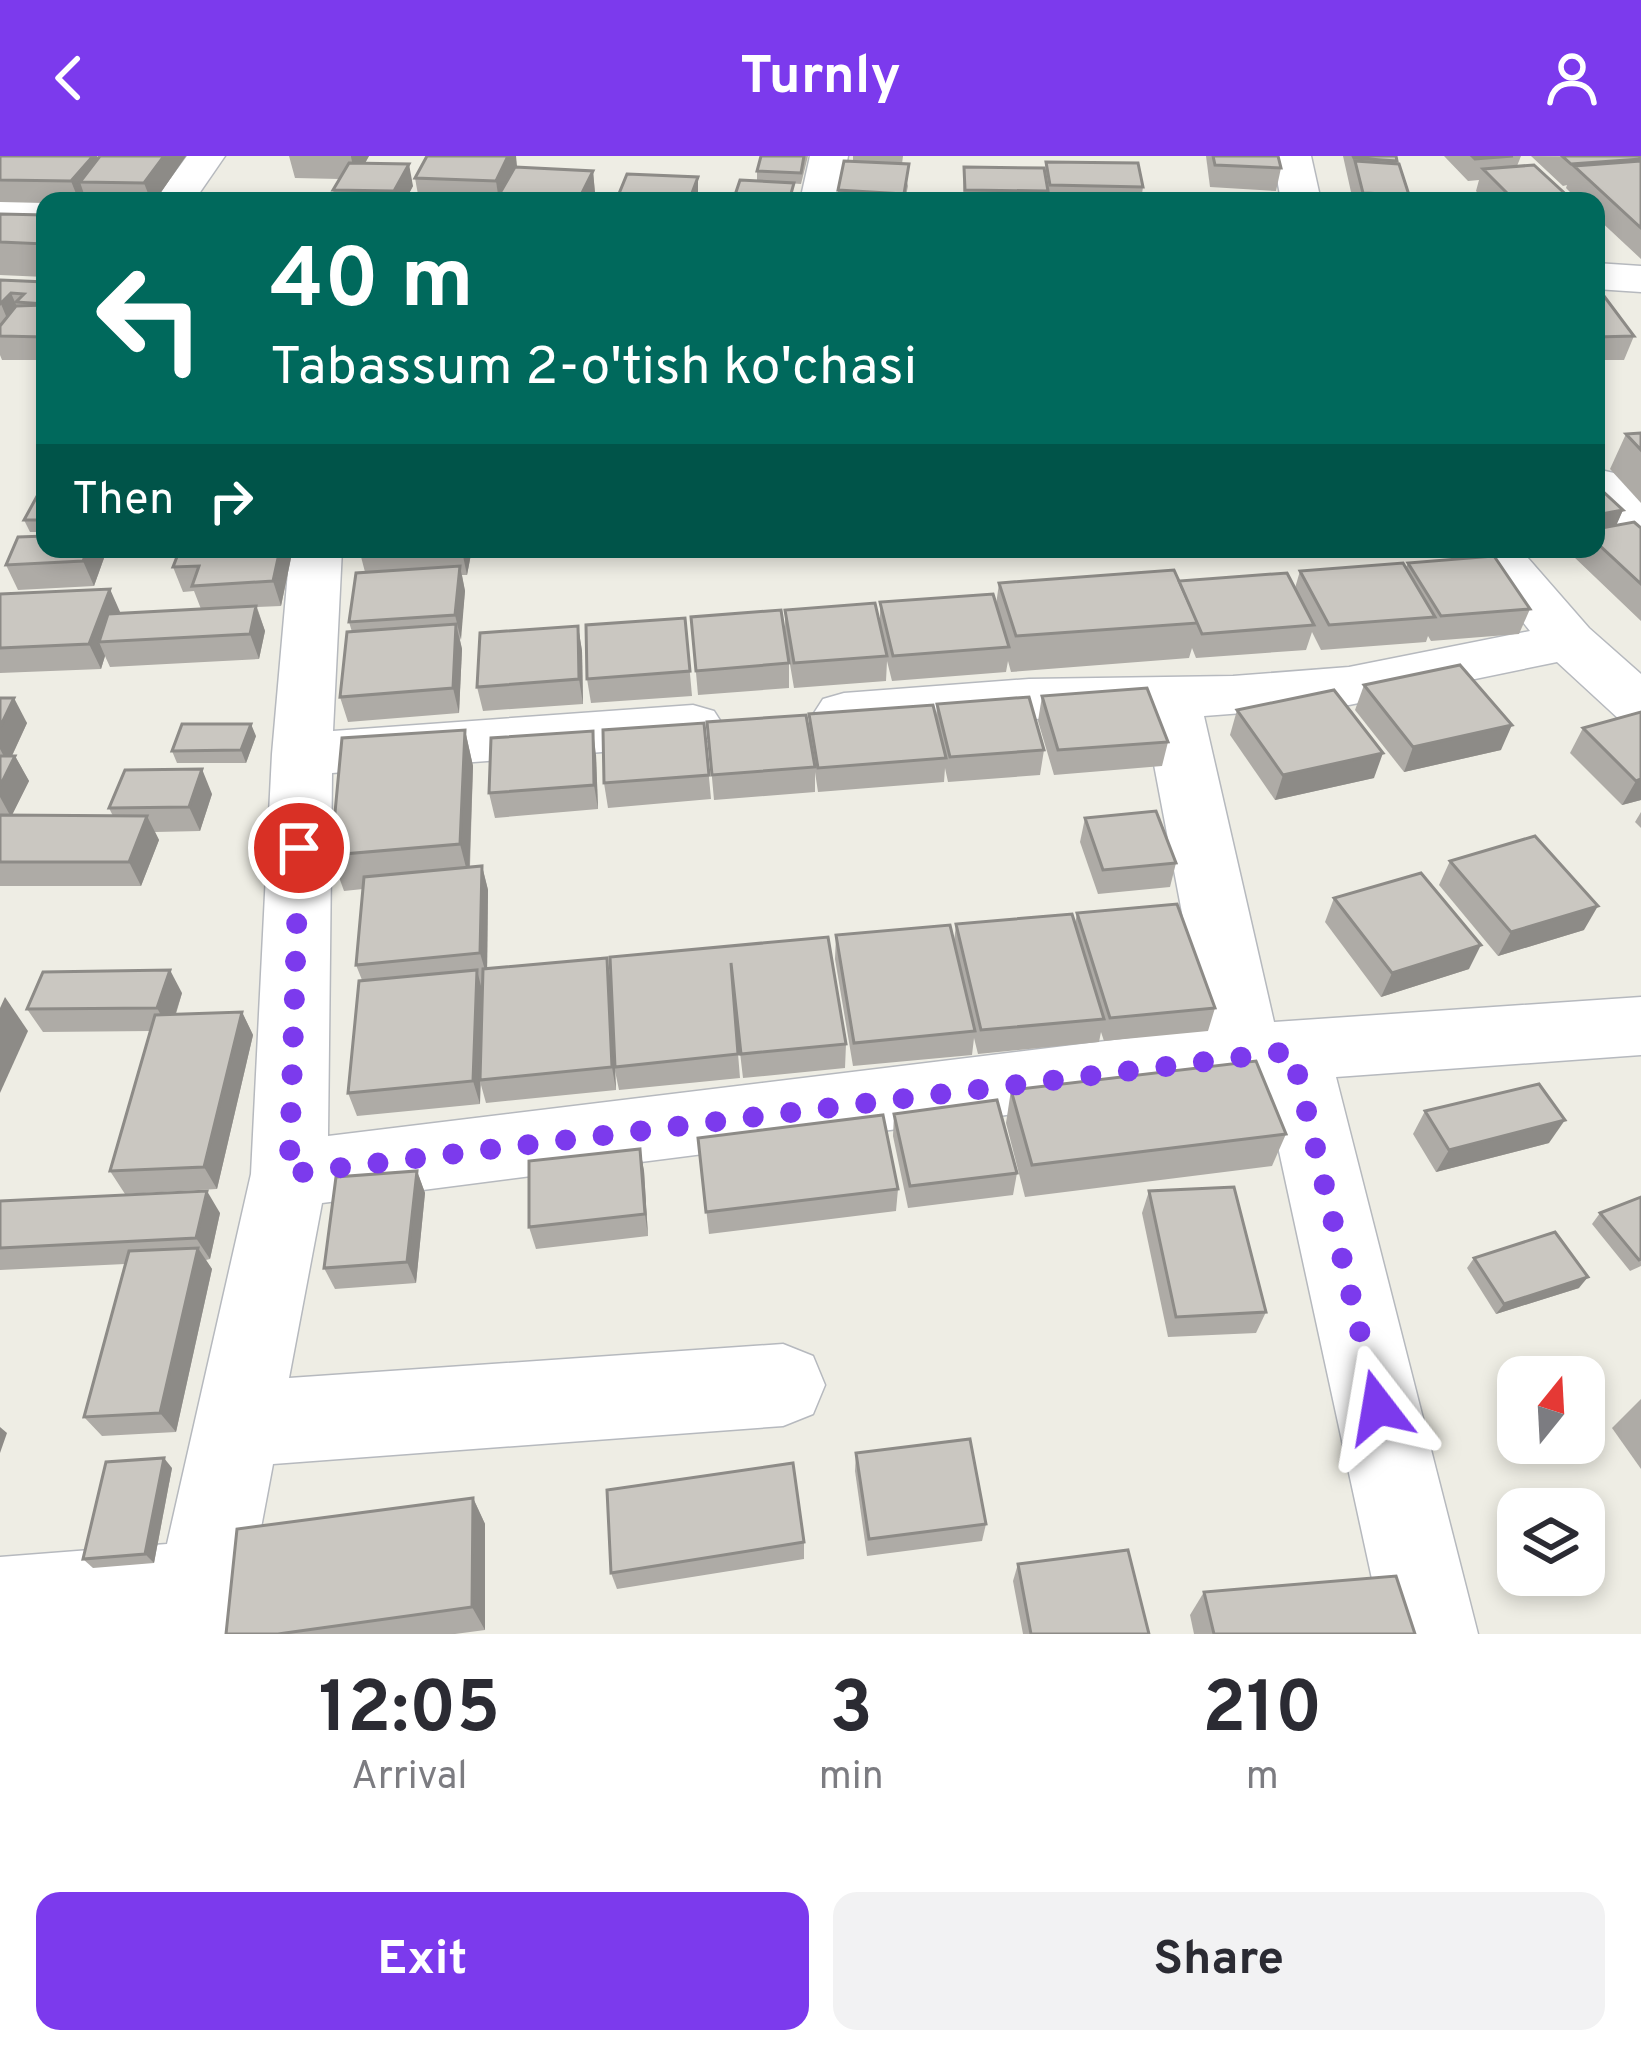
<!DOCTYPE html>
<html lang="en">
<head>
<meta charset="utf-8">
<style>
	:root { --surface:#fff; --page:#f2f2f3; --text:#2b2b33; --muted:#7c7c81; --accent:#7c3aed }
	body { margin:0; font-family:Overpass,sans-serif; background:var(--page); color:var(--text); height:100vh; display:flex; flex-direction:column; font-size:45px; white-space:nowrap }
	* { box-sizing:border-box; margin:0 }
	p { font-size:39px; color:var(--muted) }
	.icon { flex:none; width:66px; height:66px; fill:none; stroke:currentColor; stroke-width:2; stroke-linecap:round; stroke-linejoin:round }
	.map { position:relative; height:1478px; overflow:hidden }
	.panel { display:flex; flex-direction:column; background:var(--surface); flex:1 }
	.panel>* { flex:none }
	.hud { position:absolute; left:36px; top:36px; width:1569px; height:366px; border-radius:24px; box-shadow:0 6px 18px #0003; background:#00695c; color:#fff; overflow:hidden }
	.needle { width:78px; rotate:18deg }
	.tools { position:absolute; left:1497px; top:1200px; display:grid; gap:24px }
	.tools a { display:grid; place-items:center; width:108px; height:108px; border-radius:24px; background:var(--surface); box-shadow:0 6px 18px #0003; font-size:60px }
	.pin { position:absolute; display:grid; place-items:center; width:102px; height:102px; color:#fff; margin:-51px; border:6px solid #fff; border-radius:50%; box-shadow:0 3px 12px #0007 }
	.me { position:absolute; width:132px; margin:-66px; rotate:346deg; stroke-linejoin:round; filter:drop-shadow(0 0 9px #0008) }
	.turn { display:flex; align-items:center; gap:42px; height:252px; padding:0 36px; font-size:54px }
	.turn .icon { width:156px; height:156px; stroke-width:2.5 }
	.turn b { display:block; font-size:84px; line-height:102px }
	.then { display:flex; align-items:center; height:114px; padding:0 36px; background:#0003; gap:24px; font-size:45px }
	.eta { display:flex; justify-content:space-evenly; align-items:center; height:204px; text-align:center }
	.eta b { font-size:72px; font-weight:700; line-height:84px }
	.action { display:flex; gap:24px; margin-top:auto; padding:24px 36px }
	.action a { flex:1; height:138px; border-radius:24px; background:var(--accent); color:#fff; font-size:48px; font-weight:700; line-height:138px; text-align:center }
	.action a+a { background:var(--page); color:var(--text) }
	header { display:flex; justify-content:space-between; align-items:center; height:156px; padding:0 36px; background:var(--accent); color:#fff; font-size:54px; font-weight:700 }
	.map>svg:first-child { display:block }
</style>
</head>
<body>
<header><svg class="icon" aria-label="back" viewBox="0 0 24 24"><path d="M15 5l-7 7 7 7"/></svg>Turnly<svg class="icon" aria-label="person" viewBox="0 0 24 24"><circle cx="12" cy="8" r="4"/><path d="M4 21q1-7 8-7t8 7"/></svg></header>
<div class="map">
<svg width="1641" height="1478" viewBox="0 0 1641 1478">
	<rect width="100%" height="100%" fill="#eeede4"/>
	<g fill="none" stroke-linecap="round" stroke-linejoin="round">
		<defs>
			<g id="minor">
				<path d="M187 0H225L194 45H154Z"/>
				<path d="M810 0H848L840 45H800Z"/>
				<path d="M1273 0H1311L1321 45H1281Z"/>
				<path d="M0 42 45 45V69L0 66Z"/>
				<path d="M1596 107 1641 110V136L1596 133Z"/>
				<path d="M1596 313 1614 317 1641 342V385L1623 380 1596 355Z"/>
				<path d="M290 393H342L333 575 693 549 714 555 723 569 714 583 693 589 332 617 328 980 1204 873 1145 561 1029 563 844 577 823 571 814 557 823 543 844 537 1029 523 1233 520 1349 511 1530 475 1465 393H1520L1589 472 1641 518V570L1620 564 1557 506 1349 549 1204 560 1274 866 1641 841V899L1336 921 1478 1478H1384L1264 926 322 1047 289 1222 783 1188 813 1200 825 1229 813 1258 783 1270 273 1308 241 1478H0V1401L167 1388 251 1018 272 598Z"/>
			</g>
		</defs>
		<use href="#minor" stroke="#b6b9be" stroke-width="3"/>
		<use href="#minor" fill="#fff" fill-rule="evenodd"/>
	</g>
	<g fill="#aeaba6">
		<path d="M0 0H97L98 2 100 0H186L155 45H87L85 41 82 45H45V47L0 46Z"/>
		<path d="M289 0H369L365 7 413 30 405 45H336L333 34 339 23 295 22Z"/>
		<path d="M761 0H808L801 28 757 25V15Z"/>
		<path d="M853 0H903L902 8 908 30 905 45H838V34L853 5Z"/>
		<path d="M1206 0H1278L1281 12 1276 35 1210 31Z"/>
		<path d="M1343 0H1396L1397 8 1409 39 1407 45H1353Z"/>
		<path d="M1444 0H1521L1517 10 1573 45H1485L1476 35 1479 24 1468 25Z"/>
		<path d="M1531 0 1641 1V103L1596 61V45H1579L1566 32 1567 29 1563 30Z"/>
		<path d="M1046 6 1143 31 1141 45H963L964 11 1045 18Z"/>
		<path d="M517 11 593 15 595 37 592 45 419 44 415 22Z"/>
		<path d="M0 58 45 59V121L0 119Z"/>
		<path d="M0 124 45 126V204H2L0 199Z"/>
		<path d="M1596 140 1634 180 1624 204H1596Z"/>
		<path d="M1641 277V347L1610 313 1626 278Z"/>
		<path d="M1596 329 1623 354 1616 369 1641 372V465L1573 400 1577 393H1596Z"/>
		<path d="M45 333V376H30L24 364Z"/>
		<path d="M472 393 467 419H462L465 435 460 484 462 493 459 557 348 566 340 541 352 476 349 466 365 416 360 397Z"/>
		<path d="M104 402 94 430 18 434 6 409Z"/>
		<path d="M291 402 281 450 257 451 265 475 259 503 110 511 105 500 101 513 0 517V438L121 457 201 453 194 435 183 436 173 411Z"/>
		<path d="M1408 407 1530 453 1519 478 1431 485 1428 480 1426 486 1321 494 1312 476 1306 494 1196 502 1192 492 1189 502 1011 516 1008 505 1006 516 892 525 887 505 886 525 794 532 785 479V454L880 466V446L996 449 999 427 1179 425 1295 432 1300 415 1406 412Z"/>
		<path d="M691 461 789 507V532L698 539Z"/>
		<path d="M685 462 692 540 591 547 587 523Z"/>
		<path d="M578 470 582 495 583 548 483 555 477 531Z"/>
		<path d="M1364 529 1501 594 1404 616 1355 554Z"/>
		<path d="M1042 540 1168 586 1162 610 1054 619 1038 565Z"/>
		<path d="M0 542 27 567 12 600H15L29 625 12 659 113 660 109 652 212 638 200 675 155 676 159 684 141 730H0Z"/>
		<path d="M937 548 1044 594 1040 619 948 626 945 612 944 626 818 636 815 616V636L714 644 707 566 809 577V558L936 562Z"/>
		<path d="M1237 554 1374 622 1275 644 1230 579Z"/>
		<path d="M1641 556V644L1622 649 1570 597 1583 572Z"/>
		<path d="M704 567 711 643 608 652 604 627Z"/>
		<path d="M465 574 473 610 470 711 482 710 488 734 487 813 607 802 612 851 610 801 828 781 846 888 845 912 743 922 733 836 740 922 619 934 615 915 616 934 486 947 481 929 480 948 357 960 348 937 359 825 362 824 356 809 363 733 344 735 331 699 342 582Z"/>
		<path d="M256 580 246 607H177L172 595Z"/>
		<path d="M596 599 598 653 495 662 489 637Z"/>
		<path d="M1641 656V672L1635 666Z"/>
		<path d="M1085 662 1176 707 1170 731 1098 738 1080 686Z"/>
		<path d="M1450 705 1584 774 1498 800 1439 729Z"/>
		<path d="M1334 742 1469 813 1381 841 1325 766Z"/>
		<path d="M1077 757 1215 852 1208 875 1104 885 1101 876 1099 886 978 898 974 882 972 899 853 910 835 803 836 779 954 786 956 768H1075Z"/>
		<path d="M182 837 176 858 242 856 253 879 217 1033 125 1038 110 1015 151 875 43 876 27 853Z"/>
		<path d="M1011 934 1286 978 1272 1010 1025 1041 1006 967Z"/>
		<path d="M1425 955 1549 987 1436 1016 1413 978Z"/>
		<path d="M894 958 1017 1017 1013 1039 908 1052 893 980Z"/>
		<path d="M698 982 898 1033 896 1055 709 1078Z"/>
		<path d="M640 993 644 1015 648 1080 536 1093 529 1071Z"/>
		<path d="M417 1015 425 1037 416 1127 335 1133 324 1112Z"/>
		<path d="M1149 1035 1266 1156 1256 1177 1168 1181 1142 1057Z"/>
		<path d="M1641 1041V1110L1630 1115 1592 1068 1600 1057Z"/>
		<path d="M0 1045 220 1057 210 1103 206 1104 212 1113 176 1276 102 1280 84 1261 125 1108 0 1114Z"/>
		<path d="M1474 1102 1579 1132 1496 1158 1467 1112Z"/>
		<path d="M1641 1243V1313L1612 1272Z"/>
		<path d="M856 1297 986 1368 982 1385 867 1400 855 1315Z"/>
		<path d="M172 1312 154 1407 93 1412 83 1403Z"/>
		<path d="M473 1342 485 1368V1474L455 1478H226Z"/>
		<path d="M804 1386V1403L617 1433 611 1417Z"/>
		<path d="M1018 1408 1149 1478H1023L1013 1425Z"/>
		<path d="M1204 1436 1415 1478H1194L1190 1459Z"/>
	</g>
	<g fill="#8d8b87">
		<path d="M93 0H97L104 18 80 26 85 41 82 45H79L71 25Z"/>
		<path d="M164 0H186L155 45H151L144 27Z"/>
		<path d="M351 0H369L356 23 351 1Z"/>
		<path d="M508 0H516L517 10 499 45 496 25Z"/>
		<path d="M409 8 413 30 405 45H396L394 35Z"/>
		<path d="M593 15 595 37 592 45H578Z"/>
		<path d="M698 21V45H689Z"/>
		<path d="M11 137 21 160 11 172 1 148Z"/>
		<path d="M1623 354 1612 379 1596 382V359Z"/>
		<path d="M88 393H100L104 402 94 430 83 405Z"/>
		<path d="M280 393H288L291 402 281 450 273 425Z"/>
		<path d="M462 393H472L467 419 462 395Z"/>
		<path d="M460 410 465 435 461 484 455 459Z"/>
		<path d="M110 433 121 458 99 486 105 500 101 513 89 488Z"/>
		<path d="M256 450 265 475 259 503 250 478Z"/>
		<path d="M456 468 462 493 459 557 453 532Z"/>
		<path d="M578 470 582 495 583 548 579 523Z"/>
		<path d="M14 542 27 567 8 608 0 593V571Z"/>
		<path d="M251 568 256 580 246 607 241 594Z"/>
		<path d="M1512 569 1501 594 1404 616 1413 591Z"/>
		<path d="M465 574 473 610 469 723 460 688Z"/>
		<path d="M593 575 596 599 598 653 594 629Z"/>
		<path d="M1383 597 1374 622 1275 644 1283 619Z"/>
		<path d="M15 600 29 625 11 661 0 641V630Z"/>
		<path d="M202 613 212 638 200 675 189 651Z"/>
		<path d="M1641 623V644L1622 649 1636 625Z"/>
		<path d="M147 660 159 684 141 730 129 706Z"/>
		<path d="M482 710 488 734 487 821 480 797Z"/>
		<path d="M1598 750 1584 774 1498 800 1511 776Z"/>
		<path d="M1481 789 1469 813 1381 841 1392 817Z"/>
		<path d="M607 802 611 826 616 934 612 911Z"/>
		<path d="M170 814 182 837 170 875 157 852Z"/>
		<path d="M477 814 483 838 480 924V948L473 925Z"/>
		<path d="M5 841 28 875 0 937V852Z"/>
		<path d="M242 856 253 879 217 1033 204 1011Z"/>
		<path d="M1565 964 1549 987 1436 1016 1449 994Z"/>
		<path d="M640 993 644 1015 648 1080 645 1058Z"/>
		<path d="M417 1015 425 1037 416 1127 407 1106Z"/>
		<path d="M207 1035 220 1057 210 1103 196 1082Z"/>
		<path d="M198 1092 212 1113 176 1276 160 1257Z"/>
		<path d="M1588 1121 1579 1132 1496 1158 1504 1148Z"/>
		<path d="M0 1271 7 1277 0 1297Z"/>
		<path d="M164 1302 172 1312 154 1407 145 1398Z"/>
		<path d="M473 1342 485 1368V1474L472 1451Z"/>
	</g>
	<g fill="#cac7c1" stroke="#8d8b87" stroke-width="3">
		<path d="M0 0H93L71 25 0 24Z"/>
		<path d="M100 0H164L144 27 80 26Z"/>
		<path d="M427 0H508L496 25 415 22Z"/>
		<path d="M761 0H804L801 17 757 15Z"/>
		<path d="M1213 0H1278L1281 12 1215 9Z"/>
		<path d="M1353 0H1396L1397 5 1354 2Z"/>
		<path d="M1472 0H1513L1475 3Z"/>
		<path d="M1562 0H1639L1641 3 1571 8Z"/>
		<path d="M844 5 909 8 904 38 838 34Z"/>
		<path d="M1355 5 1399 8 1409 39 1363 37Z"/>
		<path d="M1641 5V72L1574 10Z"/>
		<path d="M1046 6 1138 7 1143 31 1050 29Z"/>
		<path d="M349 7 409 8 394 35 333 34Z"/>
		<path d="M1534 9 1573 45H1515L1483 13Z"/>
		<path d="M515 11 593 15 578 45 496 44Z"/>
		<path d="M964 11 1044 12 1048 35 965 34Z"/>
		<path d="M627 18 698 21 689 45H616Z"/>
		<path d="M740 24 794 27 789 45H733Z"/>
		<path d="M1155 40 1241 41 1242 45H1156Z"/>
		<path d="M0 58 45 59V88L0 86Z"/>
		<path d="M0 124 45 126V148L16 146 24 138 11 137 0 148Z"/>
		<path d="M1596 140H1604L1634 180 1596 181Z"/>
		<path d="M45 149V181L0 180V170L16 150Z"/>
		<path d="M1641 277V294L1626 278Z"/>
		<path d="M1596 329 1623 354 1596 359Z"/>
		<path d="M41 333H45V364H24Z"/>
		<path d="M1634 366 1641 372V428L1596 386V373Z"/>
		<path d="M45 380V393H88L83 405 6 409 18 381Z"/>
		<path d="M180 393H280L273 425 192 430 199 410 173 411Z"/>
		<path d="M361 393H462V395L360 397Z"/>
		<path d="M1494 400 1530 453 1441 460 1408 407Z"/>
		<path d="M1403 407 1435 461 1329 469 1300 415Z"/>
		<path d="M460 410 455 459 349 466 356 417Z"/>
		<path d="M1174 414 1198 467 1016 480 999 427Z"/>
		<path d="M1287 417 1314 469 1202 478 1179 425Z"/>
		<path d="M110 433 89 488 0 492V438Z"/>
		<path d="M993 438 1009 491 893 500 880 446Z"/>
		<path d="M875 447 887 500 794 507 785 454Z"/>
		<path d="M256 450 250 478 99 486 108 458Z"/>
		<path d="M781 454 789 507 696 515 691 461Z"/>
		<path d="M685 462 690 515 587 523 586 469Z"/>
		<path d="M456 468 453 532 340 541 347 476Z"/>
		<path d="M578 470 579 523 477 531 480 477Z"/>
		<path d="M1460 509 1512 569 1413 591 1364 529Z"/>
		<path d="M1147 532 1168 586 1058 594 1042 540Z"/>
		<path d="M1334 534 1383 597 1283 619 1237 554Z"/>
		<path d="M1029 541 1044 594 950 601 937 548Z"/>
		<path d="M0 542H14L0 571Z"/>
		<path d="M933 549 946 602 818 612 809 558Z"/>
		<path d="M1641 556V623L1636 625 1583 572Z"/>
		<path d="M806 559 815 611 712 619 707 566Z"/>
		<path d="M704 567 709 619 604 627 603 574Z"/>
		<path d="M182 568H251L241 594 172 595Z"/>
		<path d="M465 574 460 688 331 699 342 582Z"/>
		<path d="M593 575 594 629 489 637 491 582Z"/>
		<path d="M0 600H15L0 630Z"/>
		<path d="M202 613 189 651 109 652 125 614Z"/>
		<path d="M1156 655 1176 707 1103 714 1085 662Z"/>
		<path d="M0 659 147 660 129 706H0Z"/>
		<path d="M1535 680 1598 750 1511 776 1450 705Z"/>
		<path d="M482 710 480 797 356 809 364 721Z"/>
		<path d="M1421 717 1481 789 1392 817 1334 742Z"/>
		<path d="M1177 748 1215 852 1110 862 1077 757Z"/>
		<path d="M1072 758 1104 863 981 874 956 768Z"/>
		<path d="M950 769 975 875 854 887 836 779Z"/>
		<path d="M828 781 846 888 741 898 731 807 738 898 615 911 610 801Z"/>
		<path d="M607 802 612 911 480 924 483 813Z"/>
		<path d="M170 814 157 852 27 853 43 816Z"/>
		<path d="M477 814 473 925 348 937 359 825Z"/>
		<path d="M242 856 204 1011 110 1015 155 859Z"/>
		<path d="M1256 905 1286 978 1032 1009 1011 934Z"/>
		<path d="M1539 928 1565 964 1449 994 1425 955Z"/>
		<path d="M997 944 1017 1017 910 1030 894 958Z"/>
		<path d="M883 959 898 1033 706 1056 698 982Z"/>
		<path d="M640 993 645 1058 529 1071V1005Z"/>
		<path d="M417 1015 407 1106 324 1112 336 1021Z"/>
		<path d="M1234 1031 1266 1156 1176 1161 1149 1035Z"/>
		<path d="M207 1035 196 1082 0 1092V1045Z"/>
		<path d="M1641 1041V1103L1639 1104 1600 1057Z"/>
		<path d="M1555 1076 1588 1121 1504 1148 1474 1102Z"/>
		<path d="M198 1092 160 1257 84 1261 129 1095Z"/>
		<path d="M970 1283 986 1368 869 1383 856 1297Z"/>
		<path d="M164 1302 145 1398 83 1403 106 1306Z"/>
		<path d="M793 1307 804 1386 611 1417 607 1334Z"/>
		<path d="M473 1342 472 1451 278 1478H226L237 1373Z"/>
		<path d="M1128 1394 1149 1478H1031L1018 1408Z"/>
		<path d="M1396 1420 1415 1478H1214L1204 1436Z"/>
	</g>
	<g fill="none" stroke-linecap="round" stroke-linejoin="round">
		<path stroke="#7c3aed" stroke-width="21" stroke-dasharray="0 37.8" d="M299 692 289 1018 1292 895 1378 1251"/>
	</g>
</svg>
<div class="tools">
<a><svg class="needle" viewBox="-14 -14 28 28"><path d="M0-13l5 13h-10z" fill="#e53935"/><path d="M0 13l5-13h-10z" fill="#7c7c81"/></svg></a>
<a><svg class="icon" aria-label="layers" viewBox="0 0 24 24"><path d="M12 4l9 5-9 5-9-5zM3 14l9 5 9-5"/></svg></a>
</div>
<div class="pin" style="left:299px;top:692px;background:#d93025"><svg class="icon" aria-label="arrive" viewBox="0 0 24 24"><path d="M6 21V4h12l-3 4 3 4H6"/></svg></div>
<svg class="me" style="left:1378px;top:1251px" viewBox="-20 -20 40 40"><path d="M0-17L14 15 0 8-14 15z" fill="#7c3aed" stroke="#fff" stroke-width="4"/></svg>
<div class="hud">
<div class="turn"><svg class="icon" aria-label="left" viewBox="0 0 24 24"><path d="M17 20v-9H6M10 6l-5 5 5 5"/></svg><div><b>40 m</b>Tabassum 2-o'tish ko'chasi</div></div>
<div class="then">Then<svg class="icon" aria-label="right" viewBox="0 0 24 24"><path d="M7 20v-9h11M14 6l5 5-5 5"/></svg></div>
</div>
</div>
<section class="panel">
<div class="eta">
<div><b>12:05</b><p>Arrival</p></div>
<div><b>3</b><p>min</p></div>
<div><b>210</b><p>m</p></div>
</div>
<div class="action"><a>Exit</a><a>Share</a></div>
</section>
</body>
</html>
